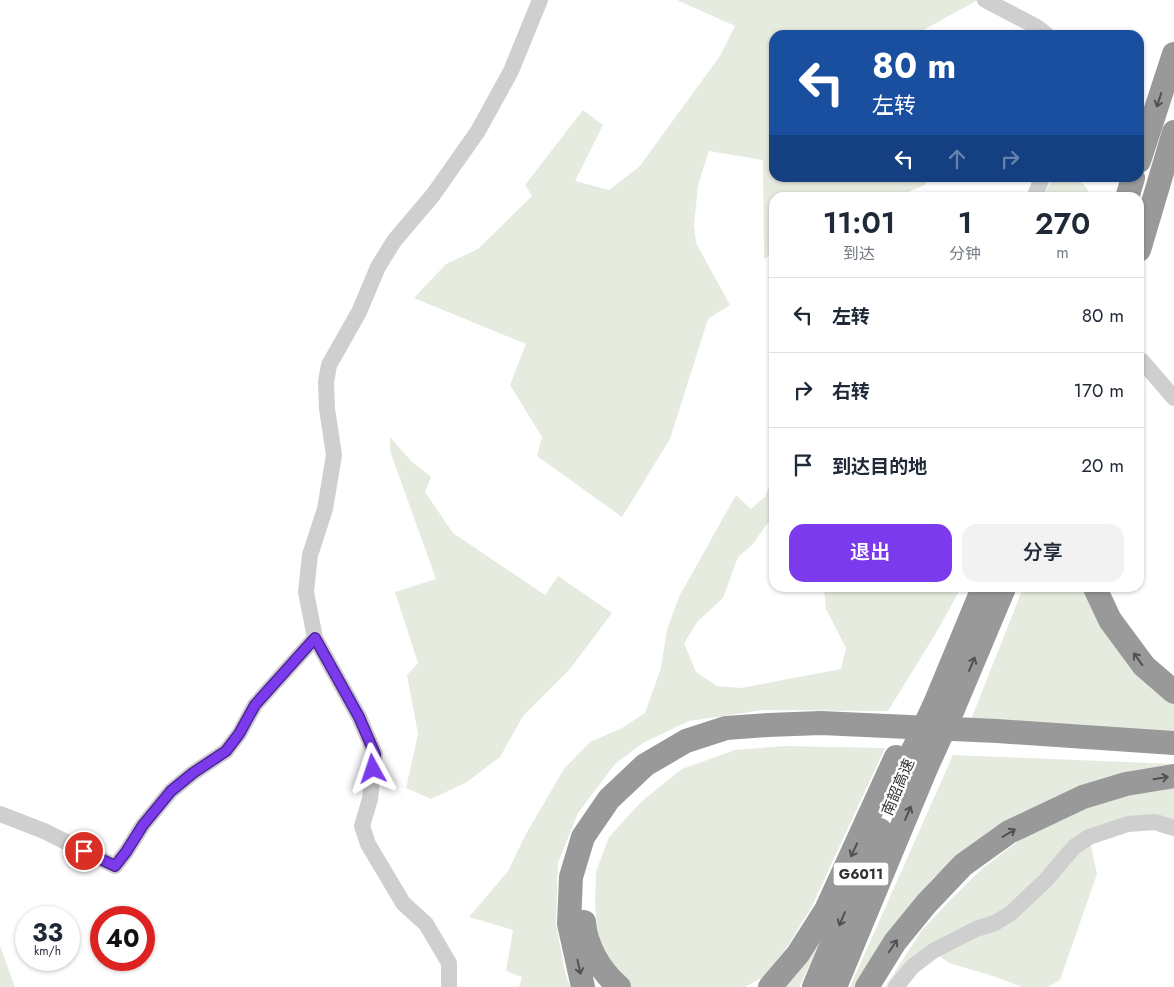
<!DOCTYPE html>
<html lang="zh">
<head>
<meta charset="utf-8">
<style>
	:root { --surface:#fff; --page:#f2f2f3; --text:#1f2937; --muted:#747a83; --line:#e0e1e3; --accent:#7c3aed }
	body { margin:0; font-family:Jost,"Noto Sans SC",sans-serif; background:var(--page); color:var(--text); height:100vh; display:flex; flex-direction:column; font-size:19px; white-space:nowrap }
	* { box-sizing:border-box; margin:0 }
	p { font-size:16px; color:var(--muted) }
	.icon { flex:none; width:28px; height:28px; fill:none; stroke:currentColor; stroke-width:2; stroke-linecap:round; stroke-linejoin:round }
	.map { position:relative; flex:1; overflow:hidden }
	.panel { position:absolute; left:769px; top:192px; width:375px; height:400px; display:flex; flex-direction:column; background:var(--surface); border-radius:15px; box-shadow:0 1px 4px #0004 }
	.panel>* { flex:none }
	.top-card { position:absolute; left:769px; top:30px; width:375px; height:152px; border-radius:15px; box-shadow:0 1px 4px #0004; background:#1a4fa0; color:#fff; overflow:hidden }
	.speed { position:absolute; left:15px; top:906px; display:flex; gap:10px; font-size:25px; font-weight:700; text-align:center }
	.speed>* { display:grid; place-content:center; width:65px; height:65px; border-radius:50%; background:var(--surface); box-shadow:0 1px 4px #0004; line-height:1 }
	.speed small { font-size:12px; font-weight:400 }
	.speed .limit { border:8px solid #d22; background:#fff; color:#111 }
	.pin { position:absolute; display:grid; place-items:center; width:42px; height:42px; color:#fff; margin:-21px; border:2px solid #fff; border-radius:50%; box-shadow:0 1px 5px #0007 }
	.me { position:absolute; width:55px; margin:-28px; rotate:355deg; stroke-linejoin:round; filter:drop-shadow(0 0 4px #0008) }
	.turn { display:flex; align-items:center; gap:18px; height:105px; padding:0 20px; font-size:22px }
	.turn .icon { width:65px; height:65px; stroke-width:2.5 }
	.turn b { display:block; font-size:35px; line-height:42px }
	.lanes { display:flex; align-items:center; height:48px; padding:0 20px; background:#0003; justify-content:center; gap:25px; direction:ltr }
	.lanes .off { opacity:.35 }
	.eta { display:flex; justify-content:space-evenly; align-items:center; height:85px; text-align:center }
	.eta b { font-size:30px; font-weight:600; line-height:35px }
	.button { display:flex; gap:10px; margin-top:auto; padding:10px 20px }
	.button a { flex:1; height:58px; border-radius:15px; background:var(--accent); color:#fff; font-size:20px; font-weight:600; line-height:58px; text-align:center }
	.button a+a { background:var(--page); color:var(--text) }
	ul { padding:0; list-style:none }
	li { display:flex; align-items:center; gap:15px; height:75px; padding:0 20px; border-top:1px solid var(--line) }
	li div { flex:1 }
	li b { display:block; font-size:19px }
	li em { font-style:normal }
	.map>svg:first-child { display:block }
</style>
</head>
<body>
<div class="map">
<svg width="1174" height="987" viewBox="0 0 1174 987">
	<rect width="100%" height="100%" fill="#fff"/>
	<g fill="#e5ebde">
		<path d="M677 0H978L914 35H774V178H928L925 185 896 197 774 198V254L764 259 763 160 709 151 698 185 694 225 696 243 730 305 708 319 670 439 622 517 537 456 542 437 510 385 526 344 414 298 446 264 478 249 532 196 525 185 583 110 603 125 575 181 609 190 639 167 720 56 735 26Z"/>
		<path d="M1055 178H1076L1087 188 1089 197H1044L1048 186Z"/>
		<path d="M390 437 411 461 431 477 425 492 453 533 545 595 558 576 612 613 570 669 523 716 500 757 467 782 431 799 406 788 418 734 407 675 418 663 395 592 436 579 390 451Z"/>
		<path d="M774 475V496L770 501V520L752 545 738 557 723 598 698 621 684 643 696 672 717 686 741 688 841 669 846 648 826 609 824 588H961L936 633 888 711 763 710 689 721 643 743 615 764 578 813 558 863 556 924 565 972 570 987H519L522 977 506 971 513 930 469 917 508 871 526 834 564 769 590 742 622 728 645 713 661 668 667 629 680 595 736 495 751 509 765 497Z"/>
		<path d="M1023 588H1085L1174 701V736L970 722Z"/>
		<path d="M785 746 885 748 812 906 789 944 765 976 745 987H632L623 981 608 961 598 938 595 904 596 872 609 837 642 801 682 769 735 750Z"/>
		<path d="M953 755 1174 764V767L970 846 932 879 888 937 858 987H850Z"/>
		<path d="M1174 786V828L1155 822 1089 837 1097 874 1060 980 1048 987H1022L993 976 949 963 933 951 906 987H885L922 930 953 897 983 868 1030 832 1094 800Z"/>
		<path d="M833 916 799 987H783Z"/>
		<path d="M0 946 15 987H0Z"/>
	</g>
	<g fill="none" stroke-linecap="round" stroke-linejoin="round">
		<g stroke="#cfcfcf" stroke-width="16">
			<path d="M985 0 1037 27 1047 35"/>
			<path d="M1034 198 1042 178"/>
			<path d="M1142 361 1174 398"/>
			<path d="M0 814 44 831 115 866 126 852 143 825 171 791 193 773 226 751 239 734 255 705 315 638"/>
			<path d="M449 987V963L426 924 403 903 368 844 362 826 370 799 375 754 359 717 315 638 306 592 310 555 325 509 334 455 327 409 326 382 329 365 359 312 378 267 394 241 433 195 478 131 511 71 540 0"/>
			<path d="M896 987 912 967 933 951 976 929 995 923 1011 913 1046 880 1074 847 1089 837 1128 824 1155 822 1174 828"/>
		</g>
		<g stroke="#999" stroke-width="24">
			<path d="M1139 161 1174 54"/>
			<path d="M1127 198 1133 178"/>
			<path d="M1139 250 1174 132"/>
			<path d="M1095 588 1110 620 1144 666 1174 692"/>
			<path d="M934 706 983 588"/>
			<path d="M953 709 1004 588"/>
			<path d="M584 922C586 947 600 970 619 987"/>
			<path d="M583 987 569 924 571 877 583 837 609 799 645 765 686 741 726 728 768 725 821 723 997 731 1174 743"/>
			<path d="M770 987 798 954 826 910 896 757"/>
			<path d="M814 987 880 830"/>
			<path d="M835 987 927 766"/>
			<path d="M867 987 895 942 926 904 963 865 1009 832 1083 797 1126 784 1174 776"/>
		</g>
		<g stroke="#999" stroke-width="24">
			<path d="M908 761 934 706"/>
			<path d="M927 766 953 709"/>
		</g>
	</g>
	<defs><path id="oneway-shaft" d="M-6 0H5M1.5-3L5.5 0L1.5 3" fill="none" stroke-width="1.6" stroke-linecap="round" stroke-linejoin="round" transform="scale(1.25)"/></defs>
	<g stroke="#515151">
		<use href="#oneway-shaft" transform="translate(1159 100) rotate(108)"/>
		<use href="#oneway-shaft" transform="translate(1138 659) rotate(-126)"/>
		<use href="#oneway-shaft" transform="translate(972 664) rotate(-67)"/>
		<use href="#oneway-shaft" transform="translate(1161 778) rotate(-9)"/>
		<use href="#oneway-shaft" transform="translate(908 813) rotate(-67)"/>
		<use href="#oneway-shaft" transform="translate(1009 833) rotate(-31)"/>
		<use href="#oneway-shaft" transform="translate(854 850) rotate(115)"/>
		<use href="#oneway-shaft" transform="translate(842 919) rotate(113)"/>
		<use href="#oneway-shaft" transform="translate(893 946) rotate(-56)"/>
		<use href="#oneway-shaft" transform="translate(579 967) rotate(78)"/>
	</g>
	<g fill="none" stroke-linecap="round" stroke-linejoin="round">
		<defs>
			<path id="route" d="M84 851 115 866 126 852 143 825 171 791 193 773 226 751 239 734 255 705 315 638 359 717 375 754 373 769"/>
		</defs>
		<use href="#route" stroke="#51269a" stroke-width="12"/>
		<use href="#route" stroke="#7c3aed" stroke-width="9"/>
	</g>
	<g text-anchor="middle" stroke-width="5" stroke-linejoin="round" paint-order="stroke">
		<rect fill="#fff" stroke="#707070" stroke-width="1" x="833.5" y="862.5" width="55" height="23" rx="4"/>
		<g font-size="14" font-weight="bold" fill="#323232">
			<text x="861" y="879">G6011</text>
		</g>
		<g font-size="15" fill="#323232" stroke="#fff">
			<text transform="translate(898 787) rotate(-67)" y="5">南韶高速</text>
		</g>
	</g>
</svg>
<div class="speed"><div>33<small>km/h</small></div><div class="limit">40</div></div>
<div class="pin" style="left:84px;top:851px;background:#d93025"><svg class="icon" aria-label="arrive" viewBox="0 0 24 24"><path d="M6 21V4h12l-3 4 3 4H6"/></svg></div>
<svg class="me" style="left:373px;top:769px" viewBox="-20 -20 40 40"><path d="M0-17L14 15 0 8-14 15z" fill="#7c3aed" stroke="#fff" stroke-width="4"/></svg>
<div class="top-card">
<div class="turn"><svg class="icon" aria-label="left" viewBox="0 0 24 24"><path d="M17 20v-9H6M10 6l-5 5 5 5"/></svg><div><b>80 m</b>左转</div></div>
<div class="lanes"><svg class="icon" aria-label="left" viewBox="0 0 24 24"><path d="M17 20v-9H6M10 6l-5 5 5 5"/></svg><svg class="icon off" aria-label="ahead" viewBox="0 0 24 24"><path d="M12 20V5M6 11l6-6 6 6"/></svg><svg class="icon off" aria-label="right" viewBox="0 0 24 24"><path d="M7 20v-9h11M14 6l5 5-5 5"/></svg></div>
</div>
<section class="panel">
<div class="eta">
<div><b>11:01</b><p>到达</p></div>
<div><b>1</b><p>分钟</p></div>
<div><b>270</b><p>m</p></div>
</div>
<ul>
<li><svg class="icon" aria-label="left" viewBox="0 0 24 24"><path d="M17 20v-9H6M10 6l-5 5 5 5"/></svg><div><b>左转</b></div><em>80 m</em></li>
<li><svg class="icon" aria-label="right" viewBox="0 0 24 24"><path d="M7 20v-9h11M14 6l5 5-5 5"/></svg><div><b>右转</b></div><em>170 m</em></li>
<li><svg class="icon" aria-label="arrive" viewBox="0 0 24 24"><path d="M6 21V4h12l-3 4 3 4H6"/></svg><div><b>到达目的地</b></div><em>20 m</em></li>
</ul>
<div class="button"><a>退出</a><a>分享</a></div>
</section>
</div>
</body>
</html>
